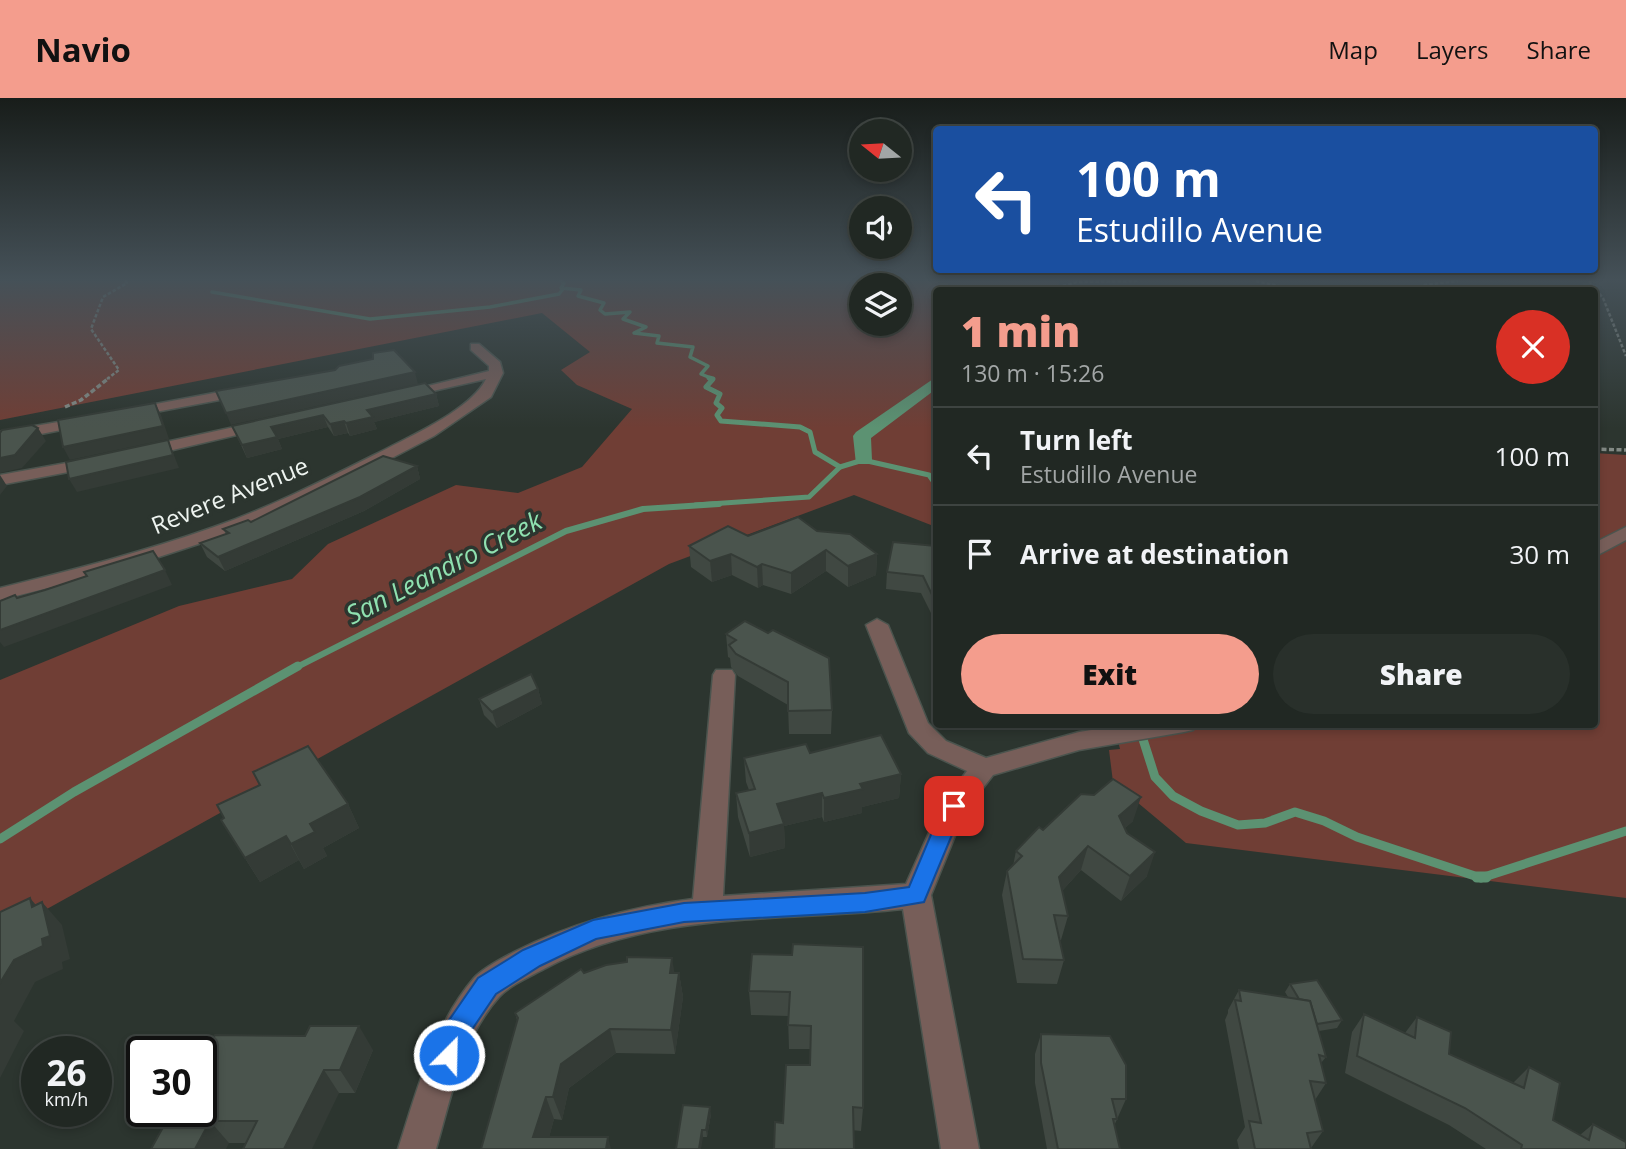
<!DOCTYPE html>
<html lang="en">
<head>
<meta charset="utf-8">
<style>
	:root { --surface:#212823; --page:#29302b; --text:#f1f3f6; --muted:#a2a6a6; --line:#3e4441; --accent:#f49d8d }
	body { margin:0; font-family:"Open Sans",sans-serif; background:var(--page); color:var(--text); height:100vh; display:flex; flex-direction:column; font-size:26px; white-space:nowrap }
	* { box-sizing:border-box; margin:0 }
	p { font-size:23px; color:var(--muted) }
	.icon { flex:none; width:38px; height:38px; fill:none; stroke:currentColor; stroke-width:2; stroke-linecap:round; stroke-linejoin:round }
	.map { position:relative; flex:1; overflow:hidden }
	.panel { position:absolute; left:933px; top:189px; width:665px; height:441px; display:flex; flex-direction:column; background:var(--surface); border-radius:7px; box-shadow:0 4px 10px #0003,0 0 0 2px var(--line) }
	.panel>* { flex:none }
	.guide { position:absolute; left:933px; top:28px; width:665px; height:147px; border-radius:7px; box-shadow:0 4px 10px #0003,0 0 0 2px var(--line); background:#1a4fa0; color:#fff; overflow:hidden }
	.needle { width:46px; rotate:288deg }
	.controls { position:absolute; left:849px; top:21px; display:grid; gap:14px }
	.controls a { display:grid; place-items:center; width:63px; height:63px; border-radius:50%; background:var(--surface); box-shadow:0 4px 10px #0003,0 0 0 2px var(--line); font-size:35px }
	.speed { position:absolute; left:21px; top:938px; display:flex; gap:14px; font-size:35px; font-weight:700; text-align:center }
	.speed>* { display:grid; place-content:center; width:91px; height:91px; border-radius:50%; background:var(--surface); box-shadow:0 4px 10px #0003,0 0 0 2px var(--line); line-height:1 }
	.speed small { font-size:18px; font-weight:400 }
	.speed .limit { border:4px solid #111; border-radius:10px; background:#fff; color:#111 }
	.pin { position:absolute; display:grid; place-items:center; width:60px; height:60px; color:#fff; margin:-30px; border-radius:14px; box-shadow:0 4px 10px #0006 }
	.me { position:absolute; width:77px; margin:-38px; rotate:23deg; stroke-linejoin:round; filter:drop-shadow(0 0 5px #0008) }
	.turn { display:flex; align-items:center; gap:24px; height:147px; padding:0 28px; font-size:32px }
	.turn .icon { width:91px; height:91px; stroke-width:2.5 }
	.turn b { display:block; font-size:49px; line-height:60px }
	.round { display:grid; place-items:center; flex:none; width:74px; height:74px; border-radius:37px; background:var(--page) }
	.overview { display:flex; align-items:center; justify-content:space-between; height:119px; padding:0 28px }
	h1 { font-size:42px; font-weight:800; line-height:52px; color:var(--accent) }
	.cta { display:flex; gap:14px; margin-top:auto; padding:14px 28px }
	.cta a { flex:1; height:80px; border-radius:42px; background:var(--accent); color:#111; font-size:28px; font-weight:800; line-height:80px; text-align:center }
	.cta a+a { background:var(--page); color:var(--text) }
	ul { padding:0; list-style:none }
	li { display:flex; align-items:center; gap:21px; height:98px; padding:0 28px; border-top:2px solid var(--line) }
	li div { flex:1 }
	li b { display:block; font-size:26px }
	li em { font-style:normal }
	header { display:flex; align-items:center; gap:42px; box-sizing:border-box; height:98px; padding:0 35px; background:var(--accent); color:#111 }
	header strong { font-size:33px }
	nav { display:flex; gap:38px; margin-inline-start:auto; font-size:24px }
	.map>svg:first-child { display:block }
</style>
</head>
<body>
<header>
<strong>Navio</strong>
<nav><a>Map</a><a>Layers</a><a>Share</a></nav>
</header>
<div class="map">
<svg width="1626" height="1051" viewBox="0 0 1626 1051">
	<rect width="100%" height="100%" fill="#2c352f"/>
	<g fill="#703e35" fill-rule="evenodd">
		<path d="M0 183H1059L1058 192H936V429L854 397 669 466 0 837V582L179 508 292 481 328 446 456 387 518 395 582 369 632 311 577 287 561 272 590 254 542 215 0 322ZM861 187H900V226H861Z"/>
		<path d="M1594 355 1626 357V800L1186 745 1113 684 1109 652 1120 651 1114 627 1594 626Z"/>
	</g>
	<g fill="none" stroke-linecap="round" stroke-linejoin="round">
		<g stroke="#5c9272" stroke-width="3.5">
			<path d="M561 183 564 185 561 190 581 192 578 198 604 205 600 212 605 216 630 214 623 221 646 229 634 235 659 238 657 245 693 249 690 259 708 268 701 276 713 281"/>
			<path d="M212 194 370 221 490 209 559 196 563 191"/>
		</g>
		<g stroke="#5c9272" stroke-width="5">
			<path d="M709 280 713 281 706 289 720 296 716 305 722 310 717 317 721 323 800 329 810 334 815 354 840 369"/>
			<path d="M695 407 809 399 840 369 863 362 929 377 936 387"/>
		</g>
		<path stroke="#5c9272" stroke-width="6" d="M295 570 566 433 643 411 719 406"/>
		<g stroke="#5c9272" stroke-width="9">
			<path d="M1141 635 1155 679 1173 698 1201 713 1238 727 1265 725 1295 714 1324 723 1357 739 1481 780 1626 733"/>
			<path d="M0 741 74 694 298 568"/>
		</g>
		<path stroke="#5c9272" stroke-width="11" d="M1477 779H1486"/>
		<path fill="#5c9272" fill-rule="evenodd" d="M936 279V291L871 340 872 362 870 366H856L853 338 856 334Z"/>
		<defs>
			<g id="minor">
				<path d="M471 246H479L500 264 503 275 491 299 434 338 344 385 229 436 116 473 0 502V490C72 472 144 454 214 429 274 408 332 378 388 350 417 335 472 310 486 281L402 300 395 296 489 273V268L471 252Z"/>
				<path d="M246 289 253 293 251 296 129 319 122 315 129 311Z"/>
				<path d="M87 319 92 320V326L0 344V334Z"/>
				<path d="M262 323 267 324V330L143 359 135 354 143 349Z"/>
				<path d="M94 360 102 365 100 368 0 387V377Z"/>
				<path d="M1626 429V442L1594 459V445Z"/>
				<path d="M877 521 888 527 928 625 946 643 986 660 1079 634 1128 626H1196L1193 632 1184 634 1079 652 993 677 965 713 931 797 979 1051H941L903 811C783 824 653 812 544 871 529 879 510 887 499 899 462 940 451 1000 436 1051H398C417 993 433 928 474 880 484 869 501 861 514 854 572 825 629 809 693 801L713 577 716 572H732L735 577 723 798 906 786 941 708 967 673 928 655 909 635 866 527Z"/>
			</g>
		</defs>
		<use href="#minor" stroke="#4b544e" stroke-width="3"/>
		<g stroke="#828984" stroke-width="2.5" stroke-dasharray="3.5 2" stroke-linecap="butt">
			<path d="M1256 183 1297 192"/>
			<path d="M1589 183 1603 200 1626 258"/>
			<path d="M1047 192 1077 184 1138 183"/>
			<path d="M1414 192 1424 187 1458 183"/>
			<path d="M107 281 119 272 91 231 103 199 127 185 125 183"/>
		</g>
		<g stroke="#828984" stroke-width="3.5" stroke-dasharray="5 2.5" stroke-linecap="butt">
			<path d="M65 309 81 302 109 280"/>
			<path d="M1594 351 1626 352"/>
		</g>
		<use href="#minor" fill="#775e59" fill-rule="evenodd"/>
	</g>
	<g fill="#404842">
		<path d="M436 296 439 308 374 324 377 331 350 338 348 335 334 338 328 329 278 341 282 351 247 360 232 328Z"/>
		<path d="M417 368 420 381 364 413 225 473 207 459 200 445 226 436 223 431 251 424Z"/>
		<path d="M817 433 877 456 876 477 848 489 826 473 791 496 763 487 758 490 732 477 712 484 691 469 689 448 748 438Z"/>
		<path d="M936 448V544L932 531 933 519 921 495 886 491 887 474Z"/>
		<path d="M745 523 832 612 831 636H789L788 607 738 578 731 569 730 560 728 559 726 536Z"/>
		<path d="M934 552H936V579L932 570Z"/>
		<path d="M538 591 542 606 497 630 484 617 479 601Z"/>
		<path d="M1024 626H1055L1026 630Z"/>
		<path d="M810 655 901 676 899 700 862 709V715L824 724 822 719 784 728 785 750 750 759 738 719 736 695 749 692 746 684 744 660Z"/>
		<path d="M253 674 348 706 359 730 323 750 327 758 304 771 299 762 260 784 221 722 259 687Z"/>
		<path d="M1133 723 1125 730 1147 778 1121 803 1081 772 1062 793 1068 818 1061 842H1060L1064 862 1057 886 1017 885 1002 797 1007 773 1013 768 1016 753 1043 732Z"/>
		<path d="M792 857 863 1010 861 1033 783 1025 810 967V951H789L788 918 751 917 749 893Z"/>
		<path d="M584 875H679L683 899 675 956 616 955 569 990 562 1022 554 1021 549 1039 481 1051 517 922 515 915Z"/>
		<path d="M1290 886 1342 922 1337 930 1319 933 1326 959 1321 965 1326 985 1315 1002 1323 1033 1311 1050V1051H1239L1237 1042 1245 1029 1225 922 1228 915V912L1239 892 1288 899 1285 894Z"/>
		<path d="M1364 916 1405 935 1417 919 1449 956 1513 985 1529 969 1553 1022 1580 1037 1593 1026 1626 1051H1486L1449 1027 1345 975 1352 934Z"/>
		<path d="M1041 936 1126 1001 1114 1028 1120 1051H1047L1035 985V956Z"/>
		<path d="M215 937 373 952 355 995H339L246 1045H229L151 1051Z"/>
		<path d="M711 1016 707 1039H703L676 1051Z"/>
	</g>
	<g fill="#343b36">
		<path d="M415 274 418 286 231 327 226 315Z"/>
		<path d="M436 296 439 308 374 324 377 331 350 338 346 325 367 312Z"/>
		<path d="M155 305 161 317 169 341 70 362 63 349Z"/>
		<path d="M323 317 328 329 278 341 282 351 247 360 242 347 271 329Z"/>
		<path d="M344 323 348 335 334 338 330 326Z"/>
		<path d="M38 330 46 343 22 370 0 375V360Z"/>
		<path d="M168 342 179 370 77 394 69 381Z"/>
		<path d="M417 368 420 381 364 413 225 473 218 459Z"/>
		<path d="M0 377 7 388 0 397Z"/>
		<path d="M826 452V473L791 496V475Z"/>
		<path d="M731 456 732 477 712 484 710 463Z"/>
		<path d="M877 456 876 477 848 489V468Z"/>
		<path d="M762 466 763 487 758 490 757 469Z"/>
		<path d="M165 472 172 487 4 549 0 544V532Z"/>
		<path d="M538 591 542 606 497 630 492 614Z"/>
		<path d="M901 676 899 700 862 709V715L824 724V700L860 686Z"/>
		<path d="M822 695V719L784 728 785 750 750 759 749 735 777 706Z"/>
		<path d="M1141 699 1133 723 1112 742 1119 718Z"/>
		<path d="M348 706 359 730 323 750 327 758 304 771 291 746 310 726Z"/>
		<path d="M286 738 299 762 260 784 245 760Z"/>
		<path d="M1088 748 1081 772 1053 803 1059 779Z"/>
		<path d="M1155 754 1147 778 1121 803 1130 778Z"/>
		<path d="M30 800 46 819 42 804 62 827 70 861 62 864 63 871 35 884 14 923 24 933 0 980V885L32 809Z"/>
		<path d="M672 860 676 884 670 875Z"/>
		<path d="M679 875 683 899 675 956 671 932Z"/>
		<path d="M359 928 373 952 355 995 340 972Z"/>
		<path d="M610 931 616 955 569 990 562 1022 553 999 561 966Z"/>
		<path d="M324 972 339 995 312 1051H284Z"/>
		<path d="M546 999 554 1021 546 1051 533 1039Z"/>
		<path d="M710 1009 711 1016 707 1039 706 1032Z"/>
		<path d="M210 1023 229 1045 226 1051H195Z"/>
		<path d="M702 1032 703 1039 701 1051H699Z"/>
		<path d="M608 1039 611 1051H606Z"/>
	</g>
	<g fill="#4a544d" stroke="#343b36" stroke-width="2">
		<path d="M394 252 415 274 226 315 216 293 335 272 339 268 373 261V255Z"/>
		<path d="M425 285 436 296 367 312 373 319 346 325 344 323 330 326 323 317 271 329 277 339 242 347 232 328Z"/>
		<path d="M155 305 163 328 63 349 58 322Z"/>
		<path d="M32 327 38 330 15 357 0 360V335L2 332Z"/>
		<path d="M168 342 173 357 69 381 66 364Z"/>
		<path d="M383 358 417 368 360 399 218 459 200 445 229 435 223 431 248 422 251 424Z"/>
		<path d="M798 419 817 433 850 436 877 456 848 468 826 452 791 475 762 466 757 469 731 456 710 463 689 448 728 428 748 438Z"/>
		<path d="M893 444 936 448V505L923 478 887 474Z"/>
		<path d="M153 453 165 472 0 532V503L15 497 17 500 45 492 87 478 84 474Z"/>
		<path d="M745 523 768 535 773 532 829 560 832 612 788 613V584L736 556 729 547 736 542 726 536Z"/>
		<path d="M531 576 538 591 492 614 479 601Z"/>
		<path d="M881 637 901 676 860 686 863 691 824 700 822 695 777 706 784 726 749 735 736 695 755 691 744 660 806 646 810 655Z"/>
		<path d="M308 648 348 706 310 726 315 734 291 746 286 738 245 760 221 722 224 720 217 707 260 687 253 674Z"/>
		<path d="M1113 681 1141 699 1119 718 1127 735 1155 754 1130 778 1088 748 1059 779 1068 818 1054 817 1064 862 1023 861 1007 773 1022 758 1016 753 1039 729 1043 732 1081 696 1094 697Z"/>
		<path d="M30 800 32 809 42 804 50 838 42 841 43 848 14 862 0 885V814Z"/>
		<path d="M793 846 863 849V1010L853 1009 854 1051H774L775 1024 783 1025 786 967H810L811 928 788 927 790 894 749 893 752 856 792 857Z"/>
		<path d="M627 859 672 860 670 875H679L671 932 610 931 561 966 553 999H546L533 1039H608L606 1051H481L518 920 515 915 581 871 584 875 606 867 627 864Z"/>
		<path d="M1317 882 1342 922 1317 926 1310 903 1299 901 1290 886Z"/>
		<path d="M1239 892 1310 903 1326 959 1319 957 1326 985 1310 983 1323 1033 1307 1035 1311 1051H1255L1249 1023 1261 1025 1235 902 1241 903Z"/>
		<path d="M1364 916 1415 940 1417 919 1451 934 1449 956 1524 990 1529 969 1560 985 1553 1022 1589 1042 1593 1026 1626 1044V1051H1521L1522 1047 1465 1010 1357 958Z"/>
		<path d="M310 928H359L340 972H324L284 1051H243L257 1023H210L195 1051H151L172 1013H201V961L215 937 305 938Z"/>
		<path d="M1041 936 1110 938 1126 967V1001H1112L1117 1021H1113L1120 1051H1058L1041 965Z"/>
		<path d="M683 1007 710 1009 706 1032H702L699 1051H676Z"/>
	</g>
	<linearGradient id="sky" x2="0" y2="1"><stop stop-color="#181d1a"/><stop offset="0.55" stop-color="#455158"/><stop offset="1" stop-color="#455158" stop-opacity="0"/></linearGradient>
	<rect width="1626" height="330" fill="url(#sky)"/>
	<path fill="#1a73e8" stroke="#114b97" stroke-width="2" d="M954 700 961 702 964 708 924 804 865 814 684 824 596 841 540 868 496 896 467 939 458 966 449 970 439 966 435 957 447 925 478 880 523 852 593 822 684 805 865 795 909 789 943 708 946 702Z"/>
	<g text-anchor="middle" stroke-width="7" stroke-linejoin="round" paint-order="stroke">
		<g font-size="24" fill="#eef4f0" stroke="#2c352f">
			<text transform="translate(230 398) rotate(-22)" y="8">Revere Avenue</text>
		</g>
		<g font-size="26" font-style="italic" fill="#8fe1b0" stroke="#2c352f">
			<text transform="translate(444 470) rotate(-27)" y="9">San Leandro Creek</text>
		</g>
	</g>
</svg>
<div class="controls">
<a><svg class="needle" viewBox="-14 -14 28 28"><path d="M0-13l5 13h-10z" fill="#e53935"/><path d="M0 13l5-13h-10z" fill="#a2a6a6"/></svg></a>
<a><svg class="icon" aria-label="sound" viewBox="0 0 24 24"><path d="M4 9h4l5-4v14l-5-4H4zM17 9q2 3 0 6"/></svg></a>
<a><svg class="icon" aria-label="layers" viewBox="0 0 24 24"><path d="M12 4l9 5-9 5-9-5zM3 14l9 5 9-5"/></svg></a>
</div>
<div class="speed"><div>26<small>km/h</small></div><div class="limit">30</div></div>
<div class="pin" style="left:954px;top:708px;background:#d93025"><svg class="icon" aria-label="arrive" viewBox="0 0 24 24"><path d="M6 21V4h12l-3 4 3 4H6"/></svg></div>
<svg class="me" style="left:449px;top:957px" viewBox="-20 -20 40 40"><circle r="17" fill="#1a73e8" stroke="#fff" stroke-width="3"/><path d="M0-11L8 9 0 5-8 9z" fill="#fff"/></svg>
<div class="guide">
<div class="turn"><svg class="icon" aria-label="left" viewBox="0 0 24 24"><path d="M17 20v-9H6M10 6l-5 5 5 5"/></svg><div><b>100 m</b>Estudillo Avenue</div></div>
</div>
<section class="panel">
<div class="overview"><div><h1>1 min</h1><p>130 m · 15:26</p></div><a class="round" style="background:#d93025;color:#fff"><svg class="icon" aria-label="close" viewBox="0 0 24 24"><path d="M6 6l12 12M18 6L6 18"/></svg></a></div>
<ul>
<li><svg class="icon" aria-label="left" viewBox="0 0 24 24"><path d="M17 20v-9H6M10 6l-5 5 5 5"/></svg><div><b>Turn left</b><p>Estudillo Avenue</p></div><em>100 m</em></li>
<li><svg class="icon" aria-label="arrive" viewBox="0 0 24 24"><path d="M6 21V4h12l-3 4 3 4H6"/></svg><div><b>Arrive at destination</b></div><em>30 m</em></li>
</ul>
<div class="cta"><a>Exit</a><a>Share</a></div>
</section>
</div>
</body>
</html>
